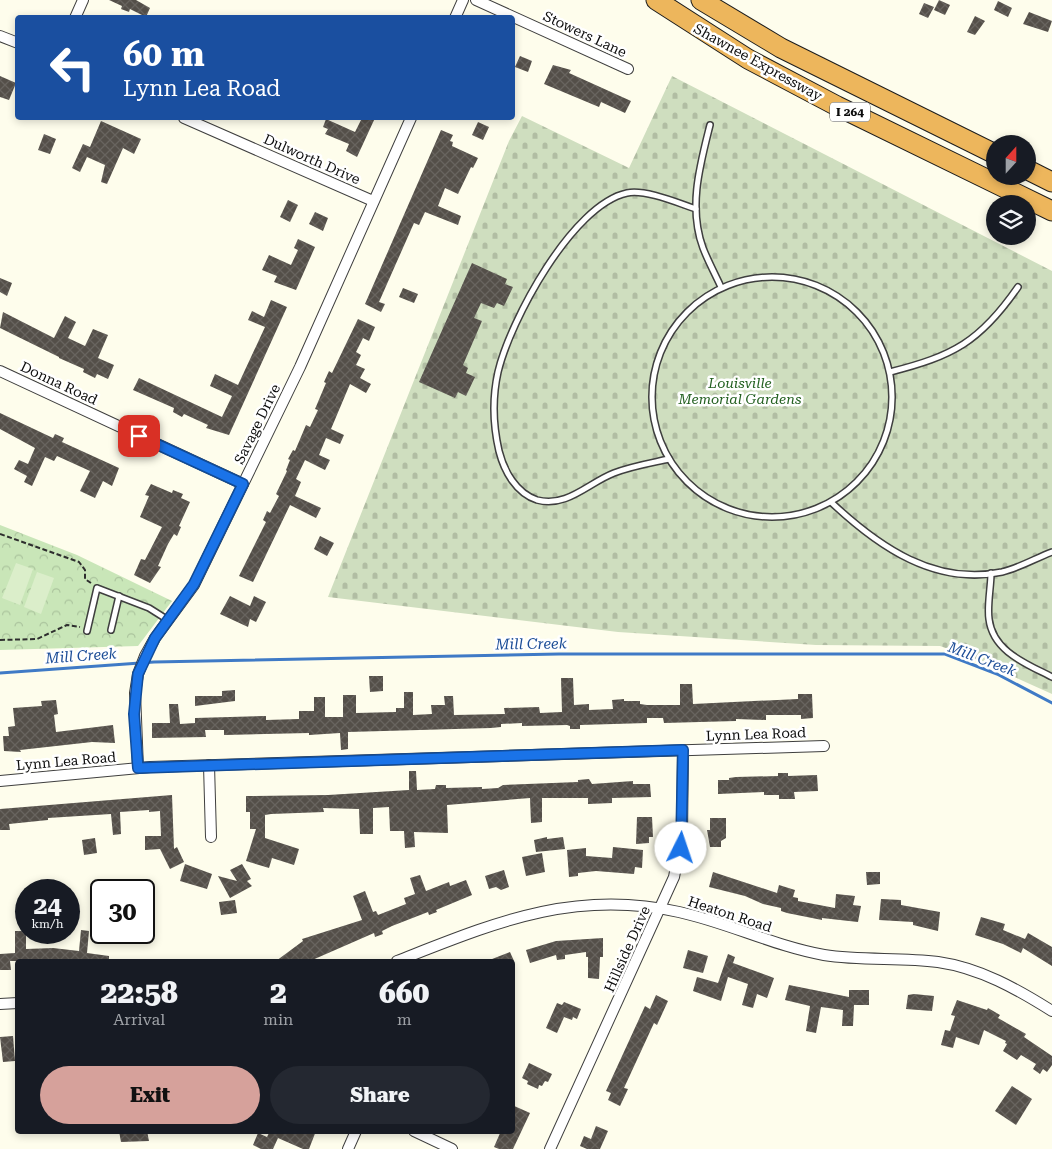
<!DOCTYPE html>
<html lang="en">
<head>
<meta charset="utf-8">
<style>
	:root { --surface:#171b24; --page:#242831; --text:#f1f3f6; --muted:#9ea1a6; --accent:#d6a19b }
	body { margin:0; font-family:"Roboto Serif",serif; background:var(--page); color:var(--text); height:100vh; display:flex; flex-direction:column; font-size:19px; white-space:nowrap }
	* { box-sizing:border-box; margin:0 }
	p { font-size:16px; color:var(--muted) }
	.icon { flex:none; width:28px; height:28px; fill:none; stroke:currentColor; stroke-width:2; stroke-linecap:round; stroke-linejoin:round }
	.map { position:relative; flex:1; overflow:hidden }
	.panel { position:absolute; left:15px; top:959px; width:500px; height:175px; display:flex; flex-direction:column; background:var(--surface); border-radius:5px; box-shadow:0 2px 8px #0003 }
	.panel>* { flex:none }
	.top-card { position:absolute; left:15px; top:15px; width:500px; height:105px; border-radius:5px; box-shadow:0 2px 8px #0003; background:#1a4fa0; color:#fff; overflow:hidden }
	.needle { width:32px; rotate:21deg }
	.buttons { position:absolute; left:986px; top:135px; display:grid; gap:10px }
	.buttons a { display:grid; place-items:center; width:50px; height:50px; border-radius:50%; background:var(--surface); box-shadow:0 2px 8px #0003; font-size:25px }
	.speed { position:absolute; left:15px; top:879px; display:flex; gap:10px; font-size:25px; font-weight:700; text-align:center }
	.speed>* { display:grid; place-content:center; width:65px; height:65px; border-radius:50%; background:var(--surface); box-shadow:0 2px 8px #0003; line-height:1 }
	.speed small { font-size:12px; font-weight:400 }
	.speed .limit { border:2px solid #111; border-radius:8px; background:#fff; color:#111 }
	.pin { position:absolute; display:grid; place-items:center; width:42px; height:42px; color:#fff; margin:-21px; border-radius:10px; box-shadow:0 2px 8px #0006 }
	.me { position:absolute; width:55px; margin:-28px; rotate:4deg; stroke-linejoin:round; filter:drop-shadow(0 0 4px #0008) }
	.turn { display:flex; align-items:center; gap:18px; height:105px; padding:0 25px; font-size:22px }
	.turn .icon { width:65px; height:65px; stroke-width:2.5 }
	.turn b { display:block; font-size:35px; line-height:42px }
	.eta { display:flex; justify-content:space-evenly; align-items:center; height:85px; text-align:center }
	.eta b { font-size:30px; font-weight:800; line-height:35px }
	.button { display:flex; gap:10px; margin-top:auto; padding:10px 25px }
	.button a { flex:1; height:58px; border-radius:30px; background:var(--accent); color:#111; font-size:20px; font-weight:800; line-height:58px; text-align:center }
	.button a+a { background:var(--page); color:var(--text) }
	.map>svg:first-child { display:block }
</style>
</head>
<body>
<div class="map">
<svg width="1052" height="1149" viewBox="0 0 1052 1149">
	<defs>
		<pattern id="cemetery-stones" width="16" height="16" patternUnits="userSpaceOnUse" patternTransform="scale(1.25)"><rect width="16" height="16" fill="#cfdebf"/><path d="M2 7V4a2 2 0 0 1 4 0v3zM10 15v-3a2 2 0 0 1 4 0v3z" fill="#b1bda3"/></pattern>
		<pattern id="park-crowns" width="20" height="18" patternUnits="userSpaceOnUse" patternTransform="scale(1.25)"><rect width="20" height="18" fill="#c9e6b8"/><path d="M2 6a3 3 0 1 1 6 0M12 15a3 3 0 1 1 6 0" fill="none" stroke="#abc49d"/></pattern>
		<pattern id="building-cross-hatch" width="8" height="8" patternUnits="userSpaceOnUse" patternTransform="scale(1.25)"><rect width="8" height="8" fill="#544f49"/><path d="M0 0l8 8M0 8l8-8" fill="none" stroke="#68645f"/></pattern>
	</defs>
	<rect width="100%" height="100%" fill="#fefdec"/>
	<path fill="url(#cemetery-stones)" d="M672 76 1052 271V694L966 655 940 646 816 645 618 632 328 597 509 141 522 116 629 168Z"/>
	<path fill="url(#park-crowns)" d="M0 525 77 555 172 601 138 646 0 650Z"/>
	<g fill="#dbeeca">
		<path d="M16 563 33 569 20 605 2 598Z"/>
		<path d="M37 572 54 578 41 614 24 607Z"/>
	</g>
	<g fill="none" stroke-linecap="round" stroke-linejoin="round">
		<path stroke="#3f7ac6" stroke-width="3" d="M0 673 154 662 559 654H945L997 674 1052 703"/>
	</g>
	<g fill="url(#building-cross-hatch)">
		<path d="M109 0H136L150 8 146 17 130 9 129 12 121 9 122 6Z"/>
		<path d="M939 0 950 5 945 15 934 10Z"/>
		<path d="M998 1 1012 8 1008 17 994 10Z"/>
		<path d="M924 3 934 7 928 18 919 14Z"/>
		<path d="M1029 12 1052 21 1048 32 1023 24Z"/>
		<path d="M975 16 985 21 975 35 967 32Z"/>
		<path d="M520 56 532 61 528 72 515 67Z"/>
		<path d="M553 65 571 70 569 73 631 101 625 113 601 102 599 107 544 84Z"/>
		<path d="M0 76 16 83 9 100 0 97Z"/>
		<path d="M362 118H375L357 157 346 151 349 144 325 134 328 129 323 127 326 119 355 132Z"/>
		<path d="M101 121 141 139 134 154 123 148 107 184 101 182 105 165 87 157 80 172 72 168 83 144 90 147Z"/>
		<path d="M478 122 489 127 483 140 472 135Z"/>
		<path d="M441 130 453 135 450 141 453 142 452 146 478 158 473 168 471 167 458 194 445 188 438 206 461 216 458 225 425 212 419 225 414 223 379 302 385 304 381 312 365 304Z"/>
		<path d="M44 134 56 139 50 154 38 150Z"/>
		<path d="M288 200 298 205 290 222 280 217Z"/>
		<path d="M315 212 328 218 323 231 309 224Z"/>
		<path d="M298 239 315 247 296 290 274 282 277 276 262 270 269 255 291 265 298 250 294 248Z"/>
		<path d="M472 263 507 279 505 284 513 287 504 306 497 303 494 308 481 303 474 318 482 321 463 365 468 368 466 373 475 377 466 396 458 392 455 398 419 382Z"/>
		<path d="M0 278 12 283 7 296 0 292Z"/>
		<path d="M403 288 418 294 414 303 399 297Z"/>
		<path d="M271 300 287 307 229 435 206 428 208 425 184 414 182 417 173 412 174 408 133 390 139 378 222 417 232 396 210 386 215 374 238 385 265 327 248 320 252 311 264 317Z"/>
		<path d="M3 312 54 338 65 316 76 322 68 338 85 346 93 329 108 335 98 358 114 365 108 379 97 374 95 378 83 372 84 369 59 358V357L0 328Z"/>
		<path d="M358 319 375 327 369 341 363 338 356 352 361 355 356 365 365 369 360 378 371 384 366 393 350 384 331 429 344 435 340 444 326 438 319 455 330 460 325 470 305 460 296 479 301 482 295 496 321 508 316 518 290 505 253 582 239 576 266 522 263 520 267 511 270 513 279 496 276 494 287 471 286 470 290 460 288 459 293 450 295 451 306 425 310 427 318 410 315 409 326 383 324 382 329 371 332 373Z"/>
		<path d="M0 413 53 438 55 434 64 438 62 442 119 468 112 486 103 481 95 498 80 491 90 471 57 456 54 461 45 457 32 486 24 482 27 476 14 469 19 460 28 464 35 448 0 429Z"/>
		<path d="M151 484 172 493 173 490 183 494 181 498 190 502 179 526 181 527 177 536 174 534 168 544 158 566 161 567 150 583 134 575 141 559 145 560 162 527 140 517 149 496 145 495Z"/>
		<path d="M320 536 334 543 327 556 314 549Z"/>
		<path d="M230 596 250 606 254 596 266 602 256 622 250 619 248 627 220 614Z"/>
		<path d="M369 676H383V691L370 692Z"/>
		<path d="M561 678H573L574 705 589 704V710L613 709 612 700 624 699V701H640V704L647 705H680V684H692L693 704 798 699V694H812L813 718 801 719V715H766V720L736 719V721L664 723 663 718H647V723L580 725V729H570V726L567 725 522 726V723L501 724V727L491 728 348 732V749L341 750 340 733 309 735V733L224 735V730H205L206 737 152 738V723H170L169 704H178L180 724 195 723V718L266 716V720L299 719V711H314V697H325V717H343V695H356V713L396 712V708H404V692H413V715L432 714 431 705H445L444 696H453L454 715 505 714 504 708 539 707 540 713 562 712Z"/>
		<path d="M235 690V701L195 706V696H222V691Z"/>
		<path d="M56 700 58 714 54 715 56 732 113 725 115 743 92 742 20 750 21 752 4 751 3 736H9L8 727 15 726 13 708 42 706 41 701Z"/>
		<path d="M409 771H416L417 790 435 789 436 785H446V788L482 787V789L498 788 503 785 578 782V780L589 779 592 784 633 781V784H650L651 797 612 798V803L588 804V798H542V822L531 823 530 798 447 805 448 833 414 832 415 847 405 848 404 831H390L389 807 373 808V834H360L359 809 323 808 324 812 271 814 265 815V838L299 849 294 865 272 858 269 868 246 861 256 829H250V812H246V796L328 795 409 790Z"/>
		<path d="M778 773H788V776L817 775 818 791 794 792 795 799H779V795H764V792L718 794V780H729V778L736 777 778 776Z"/>
		<path d="M172 795 174 849 177 847 184 862 170 869 160 849 145 850V836H161L160 811 149 812V810L120 812 121 834 113 835 111 814 48 818V820L9 824 10 830H0V809Z"/>
		<path d="M637 817H652L653 837H649V843L636 844Z"/>
		<path d="M710 818H726V838L721 841V847H710L707 830H710Z"/>
		<path d="M547 837V839L563 837 565 849 536 852 534 840Z"/>
		<path d="M95 838 97 853 84 855 82 840Z"/>
		<path d="M613 847 643 850 642 868 635 867 634 874 596 871 578 873V876L569 877 567 850 586 848V856L612 858Z"/>
		<path d="M542 853 545 872 526 876 522 857Z"/>
		<path d="M185 864 212 874 207 889 180 881Z"/>
		<path d="M242 864 251 879 247 881 252 886 230 898 218 876 237 881 230 870Z"/>
		<path d="M504 870 509 887 501 890 496 887 489 889 485 876Z"/>
		<path d="M713 872 777 893 779 885 795 890 793 897 798 898V901L835 908 836 894 855 896 853 905 861 906 858 922 822 918V920L787 913 781 911V908L763 904 745 896 709 887Z"/>
		<path d="M866 872H880V884L867 885Z"/>
		<path d="M420 875 426 891 449 882 450 886 466 880 472 895 436 910 437 912 429 915 428 912 392 926 382 931 383 934 375 937 374 933 310 961H276L303 941 302 939 362 920 353 896 365 891 373 912 376 911 378 915 406 904 404 898 415 894 410 878Z"/>
		<path d="M881 899 901 900V905L940 912 938 931 913 925V922L879 920Z"/>
		<path d="M235 900 237 913 221 915 219 902Z"/>
		<path d="M981 917 1005 924 1003 930 1025 939 1028 933 1052 947V966L1023 948 1021 953 1003 944 975 935Z"/>
		<path d="M81 930 89 931 87 953 109 956V961H10L11 970H0V954L15 953V931H26V949L53 948 79 951Z"/>
		<path d="M603 938V957H600L599 979 588 978V957H586V952L565 955V959L557 960 556 955 530 963 526 950 556 941Z"/>
		<path d="M688 950 708 956 703 973 683 968Z"/>
		<path d="M510 952 514 961H487Z"/>
		<path d="M728 954 735 957 733 963 774 978 767 998 757 994 753 1008 742 1005 748 984 728 977 721 1001 693 991 697 977 718 983Z"/>
		<path d="M789 985 849 997V990H869V1005H854L853 1026H842L843 1010 821 1007 816 1033 806 1031 810 1006 785 1000Z"/>
		<path d="M914 994 934 996 932 1011 906 1009 908 995Z"/>
		<path d="M656 995 668 1001 657 1025 654 1023 624 1088 628 1089 620 1106 608 1100 611 1093 606 1091 645 1006 650 1009Z"/>
		<path d="M957 1000 987 1010 988 1008 1000 1015 998 1018 1026 1034 1024 1037 1052 1056V1065L1047 1072 1043 1069 1040 1074 1033 1069 1036 1064 1021 1055 1017 1060 1003 1051 1007 1044 1005 1043 1006 1041 984 1030 979 1045 956 1037 953 1048 941 1045 945 1030 950 1031 955 1016 951 1015Z"/>
		<path d="M564 1002 581 1009 577 1019 573 1017 572 1020 564 1017 557 1033 546 1028 557 1003 562 1005Z"/>
		<path d="M13 1036 15 1061 3 1062 0 1037Z"/>
		<path d="M529 1063 552 1074 548 1082 545 1081 542 1086 539 1085 538 1089 527 1084 528 1081 522 1078Z"/>
		<path d="M1012 1086 1032 1099 1016 1125 995 1111Z"/>
		<path d="M512 1105 530 1113 513 1149H499L494 1147 501 1131H512Z"/>
		<path d="M596 1126 608 1131 600 1149H587L580 1146 584 1136 591 1139Z"/>
		<path d="M119 1131H147L149 1141 121 1142Z"/>
		<path d="M264 1131H316L309 1149H303L278 1138 273 1149H261L253 1145 258 1133 267 1137 269 1133Z"/>
	</g>
	<g fill="none" stroke-linecap="round" stroke-linejoin="round">
		<defs>
			<g id="service">
				<path d="M710 125C700 165 688 207 703 248 708 261 715 274 721 287"/>
				<circle cx="772" cy="397" r="120"/>
				<path d="M890 372C953 356 980 342 1018 287"/>
				<path d="M669 459C651 463 632 466 614 473 588 483 567 508 537 500 516 493 504 471 499 451 493 425 492 399 498 372 510 321 572 205 627 193 645 189 678 203 696 209"/>
				<path d="M832 503C879 547 935 586 1002 572 1019 568 1036 558 1052 552"/>
				<path d="M991 573C991 587 987 605 989 619 993 652 1027 664 1052 677"/>
				<path d="M111 630 119 596"/>
				<path d="M87 631 97 588 149 608 168 620"/>
			</g>
			<g id="minor">
				<path d="M476 0 628 69"/>
				<path d="M75 18 83 0"/>
				<path d="M455 18 463 0"/>
				<path d="M0 36 18 43"/>
				<path d="M184 118 373 201"/>
				<path d="M0 371 243 484"/>
				<path d="M209 765 211 837"/>
				<path d="M138 768 135 693 138 674 145 656 155 638 194 585 300 367 411 118"/>
				<path d="M0 781 150 767 824 746"/>
				<path d="M397 961C492 924 573 888 679 912 729 923 774 946 824 955 862 961 900 957 938 962 980 968 1017 989 1052 1011"/>
				<path d="M0 1004 18 1003"/>
				<path d="M414 1131 452 1149"/>
				<path d="M348 1149 356 1131"/>
				<path d="M550 1149 674 877 682 836 683 750"/>
			</g>
			<g id="motorway">
				<path d="M656 0 748 59 837 106 1052 211"/>
				<path d="M701 0 781 48 995 154"/>
				<path d="M1028 170 1052 182"/>
			</g>
		</defs>
		<use href="#service" stroke="#3f3f3f" stroke-width="8"/>
		<use href="#minor" stroke="#3f3f3f" stroke-width="12"/>
		<use href="#motorway" stroke="#1d1d1d" stroke-width="21"/>
		<g stroke="#2e2e2e" stroke-width="2" stroke-dasharray="5 2.5" stroke-linecap="butt">
			<path d="M0 534 79 562 85 570V579L91 583"/>
			<path d="M0 640 37 639 67 625 80 627"/>
		</g>
		<use href="#service" stroke="#fff" stroke-width="5"/>
		<use href="#minor" stroke="#fff" stroke-width="10"/>
		<use href="#motorway" stroke="#edb65c" stroke-width="19"/>
	</g>
	<g fill="none" stroke-linecap="round" stroke-linejoin="round">
		<defs>
			<path id="route" d="M139 436 243 484 194 584 155 638 138 674 134 714 138 768 683 750 681 848"/>
		</defs>
		<use href="#route" stroke="#114b97" stroke-width="12"/>
		<use href="#route" stroke="#1a73e8" stroke-width="9"/>
	</g>
	<g text-anchor="middle" stroke-width="5" stroke-linejoin="round" paint-order="stroke">
		<rect fill="#fff" stroke="#555" stroke-width="1" x="830" y="102.5" width="40" height="19" rx="4"/>
		<g font-size="12" font-weight="bold" fill="#0c0c0c">
			<text x="850" y="116">I 264</text>
		</g>
		<g font-size="14" fill="#0c0c0c" stroke="#fff">
			<text transform="translate(585 34) rotate(25)" y="5">Stowers Lane</text>
			<text transform="translate(758 62) rotate(29)" y="5">Shawnee Expressway</text>
			<text transform="translate(312 159) rotate(24)" y="5">Dulworth Drive</text>
			<text transform="translate(59 383) rotate(25)" y="5">Donna Road</text>
			<text transform="translate(257 424) rotate(-64)" y="5">Savage Drive</text>
			<text transform="translate(756 734) rotate(-2)" y="5">Lynn Lea Road</text>
			<text transform="translate(66 761) rotate(-5)" y="5">Lynn Lea Road</text>
			<text transform="translate(730 914) rotate(18)" y="5">Heaton Road</text>
			<text transform="translate(627 949) rotate(-66)" y="5">Hillside Drive</text>
		</g>
		<g font-size="14" font-style="italic" fill="#236020" stroke="#fff">
			<text x="740" y="388">Louisville<tspan x="740" dy="16">Memorial Gardens</tspan></text>
		</g>
		<g font-size="15" font-style="italic" fill="#1c4d97" stroke="#fff">
			<text transform="translate(531 644) rotate(-1)" y="5">Mill Creek</text>
			<text transform="translate(81 656) rotate(-4)" y="5">Mill Creek</text>
			<text transform="translate(982 659) rotate(21)" y="5">Mill Creek</text>
		</g>
	</g>
</svg>
<div class="buttons">
<a><svg class="needle" viewBox="-14 -14 28 28"><path d="M0-13l5 13h-10z" fill="#e53935"/><path d="M0 13l5-13h-10z" fill="#9ea1a6"/></svg></a>
<a><svg class="icon" aria-label="layers" viewBox="0 0 24 24"><path d="M12 4l9 5-9 5-9-5zM3 14l9 5 9-5"/></svg></a>
</div>
<div class="speed"><div>24<small>km/h</small></div><div class="limit">30</div></div>
<div class="pin" style="left:139px;top:436px;background:#d93025"><svg class="icon" aria-label="arrive" viewBox="0 0 24 24"><path d="M6 21V4h12l-3 4 3 4H6"/></svg></div>
<svg class="me" style="left:681px;top:848px" viewBox="-20 -20 40 40"><circle r="19" fill="#fff"/><path d="M0-13L10 11 0 6-10 11z" fill="#1a73e8"/></svg>
<div class="top-card">
<div class="turn"><svg class="icon" aria-label="left" viewBox="0 0 24 24"><path d="M17 20v-9H6M10 6l-5 5 5 5"/></svg><div><b>60 m</b>Lynn Lea Road</div></div>
</div>
<section class="panel">
<div class="eta">
<div><b>22:58</b><p>Arrival</p></div>
<div><b>2</b><p>min</p></div>
<div><b>660</b><p>m</p></div>
</div>
<div class="button"><a>Exit</a><a>Share</a></div>
</section>
</div>
</body>
</html>
